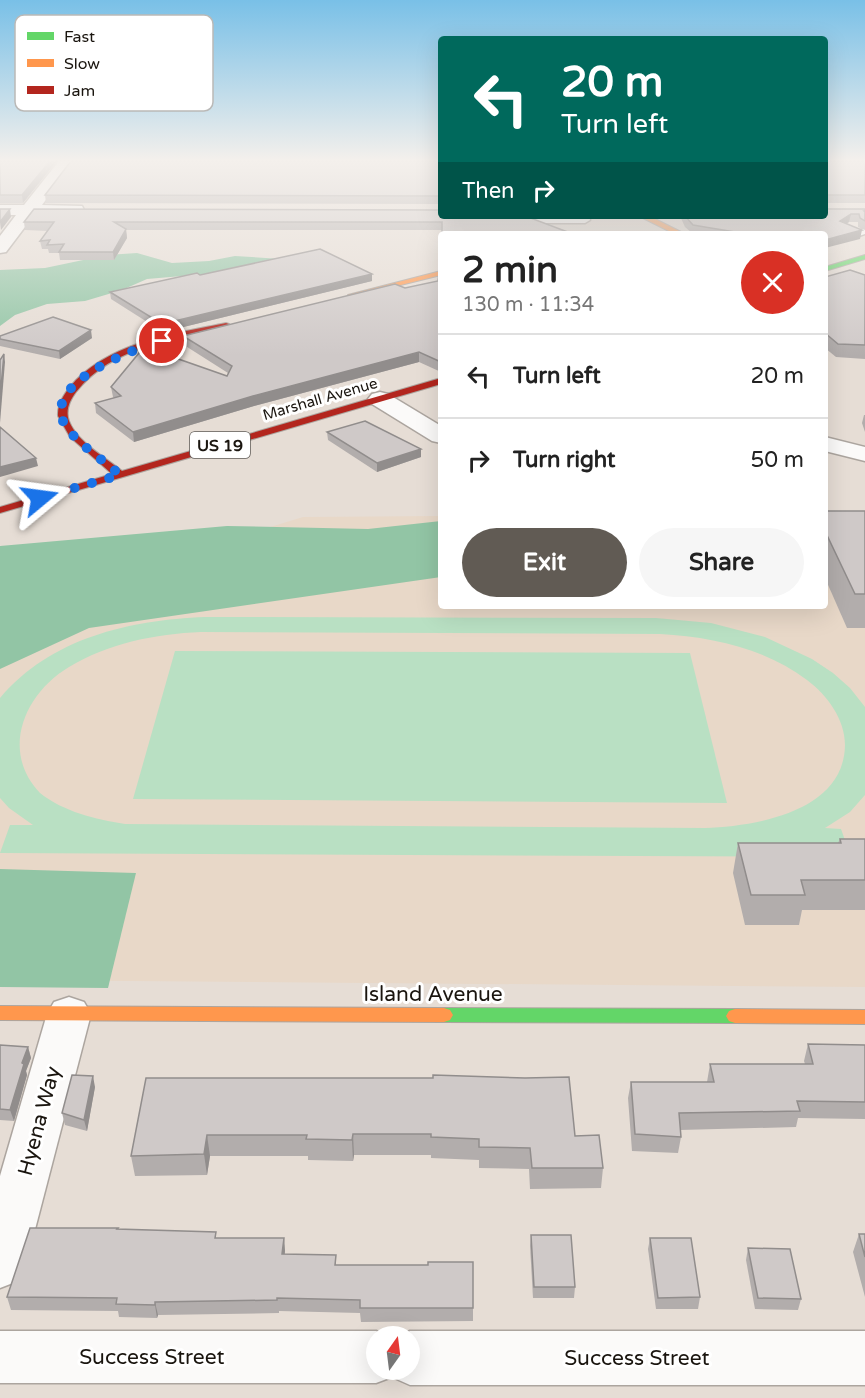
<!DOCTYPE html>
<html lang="en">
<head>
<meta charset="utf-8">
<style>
	:root { --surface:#fff; --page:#f6f6f6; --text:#222; --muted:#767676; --line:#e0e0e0; --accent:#615b54 }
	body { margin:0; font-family:"Varela Round",sans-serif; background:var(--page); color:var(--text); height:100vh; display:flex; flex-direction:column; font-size:22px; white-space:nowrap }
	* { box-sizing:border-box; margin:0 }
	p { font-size:20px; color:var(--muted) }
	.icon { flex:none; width:33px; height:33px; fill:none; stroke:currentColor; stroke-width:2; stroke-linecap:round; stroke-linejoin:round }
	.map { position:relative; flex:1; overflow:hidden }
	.sheet { position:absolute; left:438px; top:231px; width:390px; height:378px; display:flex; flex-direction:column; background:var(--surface); border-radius:6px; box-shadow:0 6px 24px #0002 }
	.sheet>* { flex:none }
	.guide { position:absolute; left:438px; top:36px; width:390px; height:183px; border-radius:6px; box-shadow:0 6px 24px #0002; background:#00695c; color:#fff; overflow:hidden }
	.needle { width:39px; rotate:14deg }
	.controls { position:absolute; left:366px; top:1326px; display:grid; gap:12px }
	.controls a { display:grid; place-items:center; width:54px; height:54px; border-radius:50%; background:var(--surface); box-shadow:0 6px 24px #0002; font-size:30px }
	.pin { position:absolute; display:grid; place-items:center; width:51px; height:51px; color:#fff; margin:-26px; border:3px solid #fff; border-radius:50%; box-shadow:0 2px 6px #0007 }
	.me { position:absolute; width:66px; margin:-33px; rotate:74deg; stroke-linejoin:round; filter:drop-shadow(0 0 4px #0008) }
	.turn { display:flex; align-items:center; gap:21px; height:126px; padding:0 24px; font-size:27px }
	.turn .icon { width:78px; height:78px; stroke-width:2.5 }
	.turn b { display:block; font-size:42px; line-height:51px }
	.then { display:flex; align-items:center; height:57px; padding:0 24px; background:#0003; gap:12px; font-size:22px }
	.round { display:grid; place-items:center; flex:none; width:63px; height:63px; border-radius:32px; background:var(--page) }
	.head { display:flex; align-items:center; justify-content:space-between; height:102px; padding:0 24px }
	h1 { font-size:36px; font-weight:700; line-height:45px }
	.action { display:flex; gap:12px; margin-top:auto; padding:12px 24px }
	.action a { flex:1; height:69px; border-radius:36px; background:var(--accent); color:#fff; font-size:24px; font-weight:700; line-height:69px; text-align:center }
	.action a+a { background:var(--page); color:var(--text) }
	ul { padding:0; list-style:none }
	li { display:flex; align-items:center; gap:18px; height:84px; padding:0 24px; border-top:2px solid var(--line) }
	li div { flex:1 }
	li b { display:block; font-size:22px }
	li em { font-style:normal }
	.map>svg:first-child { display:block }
</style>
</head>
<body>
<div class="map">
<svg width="865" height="1398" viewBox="0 0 865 1398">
	<rect width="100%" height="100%" fill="#e6ddd5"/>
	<path fill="#e8d8c8" d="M865 515V987L0 980V610L303 517 441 516V606H825V516Z"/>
	<g fill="#b9e0c3" fill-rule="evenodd">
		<path d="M205 617 656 618 711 623 765 637 812 659 833 673 850 688 865 707V795L850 812 825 828 841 829 851 857 0 853 10 825H33L9 808 0 798V698C51 638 129 620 205 617ZM201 632 660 634C712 637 764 648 807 680 827 695 845 719 845 745 844 812 756 826 705 828L125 824C95 819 64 812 40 793 0 751 24 694 69 667 109 643 155 634 201 632Z"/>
		<path d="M175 651 690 653 727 803 133 799Z"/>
	</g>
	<g fill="#92c5a5">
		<path d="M137 253 172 263 209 261 235 256 297 260 277 268 147 279 122 290 85 301 47 304 15 315 0 326V270L45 268 107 255Z"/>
		<path d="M441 521V577L89 628 0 669V546L227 526 368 529Z"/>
		<path d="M0 869 136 873 108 988 0 987Z"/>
	</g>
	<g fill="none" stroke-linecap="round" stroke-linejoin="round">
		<defs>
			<g id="lane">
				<path d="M493 216H589L590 220 585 223H499L496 222Z"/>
				<path d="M865 228V234L859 236 854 233Z"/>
			</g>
			<g id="street">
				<path d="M59 161H75L42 205 82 206 84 210 82 214 76 215H34L6 252 0 253V236L16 215H0V205H24Z"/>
				<path d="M380 392 388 394 441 426V443L432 441 372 404 368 399 372 394Z"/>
				<path d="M825 437 865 447V461L825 451Z"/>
				<path d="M69 997 84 1002 91 1014 26 1264 18 1281 0 1288V1176L47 1014 54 1002Z"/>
				<path d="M0 1331H376L391 1336H376V1370H410V1336H398L410 1331H865V1385H410L392 1377 376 1383H0Z"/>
			</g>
			<g id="fast">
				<path d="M865 255V259L825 271V267Z"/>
				<path d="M444 1008 735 1009 741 1011 744 1016 741 1021 735 1023 444 1022 438 1020 435 1015 438 1010Z"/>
			</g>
			<g id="slow">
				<path d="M639 216H649L685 234H675Z"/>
				<path d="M441 271V275L352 297 348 295Z"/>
				<path d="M0 1006 444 1008 450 1010 453 1015 450 1020 444 1022 0 1020Z"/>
				<path d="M735 1009 865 1010V1024L735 1023 729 1021 726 1016 729 1011Z"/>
			</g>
			<path id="jam" d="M226 323 229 324V328C175 340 113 345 76 392 70 400 65 410 69 421 77 442 105 457 122 471L441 378V384L0 513V507L112 474 70 437 58 416C57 402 67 390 76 380 116 341 173 334 226 323Z"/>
		</defs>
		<use href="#lane" stroke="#aca59f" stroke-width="3"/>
		<use href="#street" stroke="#aca59f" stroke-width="3"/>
		<use href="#fast" stroke="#aca59f" stroke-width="2"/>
		<use href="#slow" stroke="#aca59f" stroke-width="2"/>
		<use href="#jam" stroke="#aca59f" stroke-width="2"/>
		<use href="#lane" fill="#fbfaf9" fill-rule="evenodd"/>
		<use href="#street" fill="#fbfaf9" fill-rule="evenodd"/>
		<use href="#fast" fill="#63d668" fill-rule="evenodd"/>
		<use href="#slow" fill="#ff974d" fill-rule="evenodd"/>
		<use href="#jam" fill="#b3261e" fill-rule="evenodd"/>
	</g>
	<g fill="#b2adac">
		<path d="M0 161H57L23 203H0Z"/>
		<path d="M441 161V204L46 203 45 195Z"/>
		<rect x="825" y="161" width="40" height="42"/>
		<path d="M826 209H865V230L858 227V222H849L847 223 860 239 825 234H695L692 233 685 227 680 216H825Z"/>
		<path d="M498 216 442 230H126L127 238 114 260H60L59 253H49L48 249H42L40 241 48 231 25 230 24 222Z"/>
		<path d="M441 272V372L419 362 254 406 134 442 96 413 95 403 114 398 113 397 111 387 227 376 228 373 184 345 183 336 438 281Z"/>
		<path d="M372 274V281L163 332 111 299 110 292 200 275Z"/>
		<path d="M865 275V359L836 357 825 348V277Z"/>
		<path d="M0 336 92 338 60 359 0 346Z"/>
		<path d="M864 415H865V432L862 423Z"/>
		<path d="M327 432 421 457 377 472 328 440Z"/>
		<path d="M825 511H865V628H847L825 578Z"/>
		<path d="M840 839H865V910H802L799 925H745L733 873 738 843H838Z"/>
		<path d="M808 1044 865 1045V1119L798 1118 796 1127 680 1130 681 1137 678 1153 632 1151 628 1098 631 1082H707L710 1064H805L804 1061Z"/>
		<path d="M0 1045 28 1047 31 1058 26 1071 27 1075 14 1121 0 1120Z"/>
		<path d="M146 1078 575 1136 603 1168 601 1188 530 1189 529 1169 479 1168V1160L431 1158V1155H354L353 1161 308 1160V1156H210L207 1175 135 1176 131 1156Z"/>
		<path d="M95 1087 87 1131 65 1125 62 1113Z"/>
		<path d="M118 1228V1229L217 1238H284L285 1254 336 1255V1265L473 1308V1321L361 1322 360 1313 279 1311V1313L158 1315 157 1318 119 1317 118 1311 11 1310 7 1297Z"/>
		<path d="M859 1234H865V1297L853 1252Z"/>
		<path d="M531 1235 575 1287 574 1298H533L530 1246Z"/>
		<path d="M650 1238 700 1297 698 1309H656L648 1249Z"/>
		<path d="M748 1248 801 1299 798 1310 755 1309 746 1260Z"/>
	</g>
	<g fill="#918d8c">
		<path d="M50 161H57L23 203 22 195Z"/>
		<path d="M10 209 11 217 1 230 0 222Z"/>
		<path d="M851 214 849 222 839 229 840 221Z"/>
		<path d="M126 229 127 238 114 260 113 252Z"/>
		<path d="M862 230 860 239 825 248V240Z"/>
		<path d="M372 274V281L163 332 162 324Z"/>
		<path d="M91 330 92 338 60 359 59 351Z"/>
		<path d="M419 352V362L254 406 134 442 133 432 253 396Z"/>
		<path d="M4 354 5 362 0 423V397Z"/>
		<path d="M421 449V457L377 472V463Z"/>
		<path d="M36 458 38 466 0 477V467Z"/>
		<path d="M28 1047 31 1058 26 1071 27 1075 14 1121 10 1110 22 1063Z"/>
		<path d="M93 1076 95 1087 87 1131 84 1120Z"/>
		<path d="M353 1134 354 1155 353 1161 352 1140Z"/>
		<path d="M207 1135 210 1156 207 1175 204 1154Z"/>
		<path d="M284 1238 285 1251 283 1267 282 1254Z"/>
		<path d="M155 1302 158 1315 157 1318 155 1305Z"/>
	</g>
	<g fill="#cfc9c8" stroke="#918d8c" stroke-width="1.5">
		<path d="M0 161H50L22 195H0Z"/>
		<path d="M71 161H441V196L45 195Z"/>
		<rect x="825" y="161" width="40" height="34"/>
		<path d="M825 208 826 209H865V211H864L865 212V221L860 218 859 214H851L840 221 862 230 825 240V234H747L693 225 685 216H825Z"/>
		<path d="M0 209H10L0 222Z"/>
		<path d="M34 209 441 210V216L528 217 573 234H442V222H114L126 229 113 252H59L64 244 47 245 50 240 40 241 54 222H24Z"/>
		<path d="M320 249 372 274 162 324 110 292 197 273 200 275Z"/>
		<path d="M850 270 865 275V345L838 344 825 333V277Z"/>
		<path d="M441 272V362L419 352 253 396 133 432 95 403 121 396 111 387 144 347 227 376 232 366 183 336 395 284 405 288 438 281 439 273Z"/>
		<path d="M53 317 91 330 59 351 0 339V336Z"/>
		<path d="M4 354 0 397V360Z"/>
		<path d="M365 421 421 449 377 463 327 432Z"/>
		<path d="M0 427 36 458 0 467Z"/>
		<path d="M825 511H865V594H855L825 531Z"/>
		<path d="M840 839H865V880H801L805 895H751L738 843H841Z"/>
		<path d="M808 1044 865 1045V1102L797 1101 800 1111 679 1113 681 1137 635 1134 631 1082H714L710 1064H813Z"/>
		<path d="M0 1045 28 1047 22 1063 24 1064 10 1110 0 1109Z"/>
		<path d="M72 1075 93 1076 84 1120 62 1113Z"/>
		<path d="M433 1075 525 1078 569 1077 575 1136 599 1135 603 1168H532L530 1148 479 1147V1139L431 1137V1134H353L352 1140 306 1139 307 1135H207L204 1154 131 1156 146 1078H433Z"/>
		<path d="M30 1228H118L117 1229 216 1232 215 1238H284L282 1254 336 1255 335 1265H428V1262H473V1308H360V1300L277 1298V1300L155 1302V1305L116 1304 117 1298 7 1297Z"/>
		<path d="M859 1234H865V1257Z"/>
		<path d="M531 1235H571L575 1287H534Z"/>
		<path d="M650 1238H691L700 1297 658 1298Z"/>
		<path d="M748 1248 790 1249 801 1299 758 1298Z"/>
	</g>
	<linearGradient id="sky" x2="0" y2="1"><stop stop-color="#79c0e7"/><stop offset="0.45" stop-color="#f4f0ec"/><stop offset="1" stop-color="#f4f0ec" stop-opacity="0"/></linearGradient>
	<rect width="865" height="356" fill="url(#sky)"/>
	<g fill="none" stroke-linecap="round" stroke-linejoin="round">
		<path stroke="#1a73e8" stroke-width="10" stroke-dasharray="0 18" d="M40 498 120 475C105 461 76 443 65 425 40 383 134 349 162 341"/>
	</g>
	<g text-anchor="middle" stroke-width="6" stroke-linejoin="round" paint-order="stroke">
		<g font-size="15" fill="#1a150f" stroke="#fff">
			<text transform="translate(320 399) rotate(-16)" y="5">Marshall Avenue</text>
		</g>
		<rect fill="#fff" stroke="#5f5b57" stroke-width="1.5" x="190" y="432" width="60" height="26" rx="4.5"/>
		<g font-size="16" font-weight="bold" fill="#1a150f">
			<text x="220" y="451">US 19</text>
		</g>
		<g font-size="21" fill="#1a150f" stroke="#fff">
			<text x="433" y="1001">Island Avenue</text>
			<text transform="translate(39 1121) rotate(-75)" y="7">Hyena Way</text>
			<text x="152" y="1364">Success Street</text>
			<text x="637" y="1365">Success Street</text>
		</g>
	</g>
	<rect x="15" y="15" width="198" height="96" rx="9" fill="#fff" stroke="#bab9b7" stroke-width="1.5"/>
	<rect x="27" y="32" width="27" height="8" fill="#63d668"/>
	<rect x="27" y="59" width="27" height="8" fill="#ff974d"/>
	<rect x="27" y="86" width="27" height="8" fill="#b3261e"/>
	<g font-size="16" fill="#1a150f">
		<text x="64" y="42">Fast</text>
		<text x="64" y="69">Slow</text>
		<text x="64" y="96">Jam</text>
	</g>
</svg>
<div class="controls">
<a><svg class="needle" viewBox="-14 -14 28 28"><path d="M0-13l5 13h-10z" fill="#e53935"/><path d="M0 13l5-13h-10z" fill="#767676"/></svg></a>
</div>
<div class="pin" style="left:162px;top:341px;background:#d93025"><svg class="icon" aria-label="arrive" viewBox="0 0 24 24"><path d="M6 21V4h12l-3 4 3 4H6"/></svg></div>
<svg class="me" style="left:40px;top:498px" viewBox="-20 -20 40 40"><path d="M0-17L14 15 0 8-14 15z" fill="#1a73e8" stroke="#fff" stroke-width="4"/></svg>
<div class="guide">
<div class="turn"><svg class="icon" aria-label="left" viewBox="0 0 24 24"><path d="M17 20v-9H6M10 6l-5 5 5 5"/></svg><div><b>20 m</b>Turn left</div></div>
<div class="then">Then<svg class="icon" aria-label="right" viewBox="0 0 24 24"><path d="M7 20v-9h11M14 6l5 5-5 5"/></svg></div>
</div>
<section class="sheet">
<div class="head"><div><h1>2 min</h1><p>130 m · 11:34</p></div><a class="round" style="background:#d93025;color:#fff"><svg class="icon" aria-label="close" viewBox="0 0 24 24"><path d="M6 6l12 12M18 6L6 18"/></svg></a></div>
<ul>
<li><svg class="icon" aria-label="left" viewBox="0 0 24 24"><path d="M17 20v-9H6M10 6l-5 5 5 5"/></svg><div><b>Turn left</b></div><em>20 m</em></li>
<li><svg class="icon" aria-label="right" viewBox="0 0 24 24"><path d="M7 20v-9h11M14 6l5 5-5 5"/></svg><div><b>Turn right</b></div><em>50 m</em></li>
</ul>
<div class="action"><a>Exit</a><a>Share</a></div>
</section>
</div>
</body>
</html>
